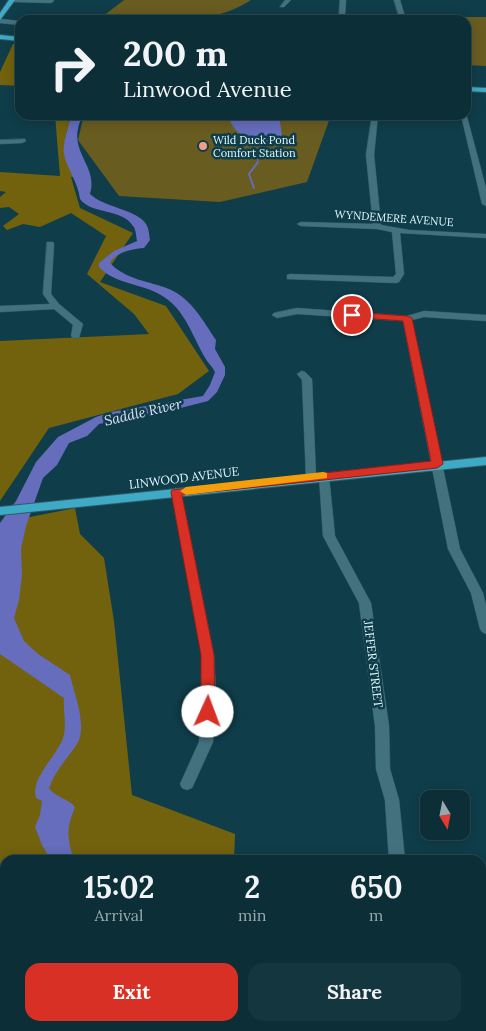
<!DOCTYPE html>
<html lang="en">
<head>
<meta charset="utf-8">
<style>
	:root { --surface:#0b2e37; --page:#14363f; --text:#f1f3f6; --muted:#9aa8ad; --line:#2b4a52; --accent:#d93025 }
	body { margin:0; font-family:Lora,serif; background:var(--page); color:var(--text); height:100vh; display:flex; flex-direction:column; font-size:19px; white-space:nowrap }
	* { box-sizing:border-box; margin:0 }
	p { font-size:16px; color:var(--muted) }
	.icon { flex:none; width:28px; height:28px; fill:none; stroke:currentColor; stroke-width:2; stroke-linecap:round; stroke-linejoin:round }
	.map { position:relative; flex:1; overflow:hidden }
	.details { position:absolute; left:0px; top:855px; width:486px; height:176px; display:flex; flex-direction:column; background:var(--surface); border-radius:15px 15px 0 0; box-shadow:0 2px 12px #0003,0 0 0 1px var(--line) }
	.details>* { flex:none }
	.banner { position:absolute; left:15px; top:15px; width:456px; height:105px; border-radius:15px; box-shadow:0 2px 12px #0003,0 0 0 1px var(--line); background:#0b2e37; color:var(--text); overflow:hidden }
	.needle { width:32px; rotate:170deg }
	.controls { position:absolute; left:420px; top:790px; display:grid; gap:10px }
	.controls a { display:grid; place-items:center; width:50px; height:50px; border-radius:10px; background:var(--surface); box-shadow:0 2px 12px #0003,0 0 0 1px var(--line); font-size:25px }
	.pin { position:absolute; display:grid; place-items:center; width:42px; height:42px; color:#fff; margin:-21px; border:2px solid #fff; border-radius:50%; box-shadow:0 1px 5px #0007 }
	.me { position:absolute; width:55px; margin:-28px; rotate:2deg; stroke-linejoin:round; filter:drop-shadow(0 0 4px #0008) }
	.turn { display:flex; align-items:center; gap:18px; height:105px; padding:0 25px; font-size:22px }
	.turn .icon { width:65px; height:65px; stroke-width:2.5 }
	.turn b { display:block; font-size:35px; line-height:42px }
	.eta { display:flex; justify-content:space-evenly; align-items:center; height:85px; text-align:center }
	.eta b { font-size:30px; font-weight:700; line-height:35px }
	.action { display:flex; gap:10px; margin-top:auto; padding:10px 25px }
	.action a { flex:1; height:58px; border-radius:15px; background:var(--accent); color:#fff; font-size:20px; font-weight:700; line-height:58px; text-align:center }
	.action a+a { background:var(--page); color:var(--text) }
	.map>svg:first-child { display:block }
</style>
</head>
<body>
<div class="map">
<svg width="486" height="1031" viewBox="0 0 486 1031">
	<rect width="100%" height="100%" fill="#0f3d49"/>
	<g fill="#695c21">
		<path d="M124 0H251C207 29 149 20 98 20Z"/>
		<path d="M405 17H486V66L466 65V20H406Z"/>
		<path d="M84 115H331L307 182 220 202 119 196 78 140Z"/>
	</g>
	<g fill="#72620e">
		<path d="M13 44H20V86L0 85V72Z"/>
		<path d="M55 115H72L66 134 64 149 74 177H71L80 208 133 233 100 282 166 306 209 371 178 394 49 428 0 501V341L149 334 134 314 87 274 106 236 71 213 40 227 23 224 7 230 3 226 19 214 9 207 0 208V197L6 192 0 191V172L60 176Z"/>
		<path d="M75 508 80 534 104 558 114 621 132 795 235 834 234 860H5V1026H286L284 1031H0V523Z"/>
	</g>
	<g fill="#656dbc">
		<path d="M72 115H83C64 151 99 164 90 194 103 207 138 210 146 224 149 228 149 235 150 240L144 248C132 249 116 252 110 263 126 280 149 281 169 289 192 299 203 321 216 340L215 349 225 367V375L217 392 208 401 165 412 99 424 87 436 69 443 57 465 43 478 26 526 21 549 22 575 19 600 14 618 24 641 38 654 70 675C74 694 88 726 77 744 67 759 55 771 49 788 56 798 68 798 75 807 66 829 67 837 74 860H51L42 845 35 827 40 815 42 801 36 798C30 778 57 756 63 738 67 727 63 710 64 698L0 654V523L16 501 36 462 58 437 96 417 111 412 203 396 210 385 215 372C212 366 207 362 204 356 188 327 182 301 148 289 131 283 112 281 99 267V263L114 251 137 241C136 236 136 229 133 226 122 208 92 215 80 199 78 182 67 169 64 154 62 144 69 124 72 115Z"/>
		<path d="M228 115H279L282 135C264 154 233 137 228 115Z"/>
		<path d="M5 1017V1026H64L69 1031H0V1023Z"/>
	</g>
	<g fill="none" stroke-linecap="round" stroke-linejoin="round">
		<path stroke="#656dbc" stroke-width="1" d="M257 164 262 142"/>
		<path stroke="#656dbc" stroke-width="2" d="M254 188 249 174 258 162"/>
		<defs>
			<g id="minor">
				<path d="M12 0H53L54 1 51 3 15 2Z"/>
				<path d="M285 0H291L284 7H280Z"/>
				<path d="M340 0H346L345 15 342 17 339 15Z"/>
				<path d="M394 0H400L406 20H400Z"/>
				<path d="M0 19 20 21V25L0 23Z"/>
				<path d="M466 113 486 188V206L482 204 461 115H466Z"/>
				<path d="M372 115H378L374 155 381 225 409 230 486 234V238L400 233 404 274 399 282 396 283 287 279V275L290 274 393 277 396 274 392 232 377 229 301 226 297 224 301 222 373 224 366 155Z"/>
				<path d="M25 139 26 141 22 143 0 144V140Z"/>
				<path d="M47 242H53L54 244 51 294 59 304 83 324 79 338H73L71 336 73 325 54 309 0 312V306L50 304 43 294Z"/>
				<path d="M297 308 407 316 424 311 486 315V321L424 317 412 320 460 549 483 593 486 605V634L482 632 480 629 471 593 448 549 403 321 297 314 277 318 272 315 274 313Z"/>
				<path d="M302 371 305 372 312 379 316 477 311 481 306 477 302 380 297 374Z"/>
				<path d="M324 472 329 476 335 536 371 603 389 726 390 769 399 800 405 860H389L385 800 376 769 375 726 359 603 323 536 319 476Z"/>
				<path d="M176 488 181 492 214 655 216 696 213 742 192 788 187 790 182 788 180 784 199 742 202 696V655L171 492Z"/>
				<path d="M413 1026H430L431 1031H415Z"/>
			</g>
			<g id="major">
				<path d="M9 0H15L0 20V13Z"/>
				<path d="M0 35 20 37V41L0 39Z"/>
				<path d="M466 87 486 88V92L466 91Z"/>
				<path d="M486 457V465L0 515V507Z"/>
			</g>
		</defs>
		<use href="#minor" stroke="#315b66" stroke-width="1"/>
		<use href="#major" stroke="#315b66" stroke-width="2"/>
		<use href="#minor" fill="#43727f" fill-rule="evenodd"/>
		<use href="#major" fill="#3eaac5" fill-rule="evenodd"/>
	</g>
	<path fill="#d93025" stroke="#8d1f18" d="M352 312 407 316 412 318 443 464 437 468 182 495 214 655 215 712 213 715H203L201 712V655L171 492 172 490 431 461 403 321 349 317 348 315Z"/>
	<path fill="#f59e0b" d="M323 472 327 473V478L186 495 180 491 186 487Z"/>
	<circle fill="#f39f85" stroke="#0f3d49" stroke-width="2" cx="203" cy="146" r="5"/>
	<g text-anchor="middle" stroke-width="5" stroke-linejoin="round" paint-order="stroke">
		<g font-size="11" fill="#e1f8ff" stroke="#0f3d49" text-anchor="start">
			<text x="213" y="144">Wild Duck Pond<tspan x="213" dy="13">Comfort Station</tspan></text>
		</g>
		<g font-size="11" fill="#e1f8ff" stroke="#0f3d49">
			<text transform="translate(394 218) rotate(4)" y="4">WYNDEMERE AVENUE</text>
		</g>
		<g font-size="12" fill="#e1f8ff" stroke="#0f3d49">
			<text transform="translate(184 478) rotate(-7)" y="4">LINWOOD AVENUE</text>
			<text transform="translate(373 664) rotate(83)" y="4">JEFFER STREET</text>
		</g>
		<g font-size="14" font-style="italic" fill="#dce0f6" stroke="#0f3d49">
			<text transform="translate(143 412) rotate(-13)" y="5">Saddle River</text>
		</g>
	</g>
</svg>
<div class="controls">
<a><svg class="needle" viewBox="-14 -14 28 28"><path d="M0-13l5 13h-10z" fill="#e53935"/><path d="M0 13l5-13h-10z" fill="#9aa8ad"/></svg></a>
</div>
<div class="pin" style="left:352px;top:315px;background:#d93025"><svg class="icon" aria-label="arrive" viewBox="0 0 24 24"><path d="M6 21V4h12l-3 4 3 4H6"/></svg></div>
<svg class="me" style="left:208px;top:712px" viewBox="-20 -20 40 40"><circle r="19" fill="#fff"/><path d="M0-13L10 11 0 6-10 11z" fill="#d93025"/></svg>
<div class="banner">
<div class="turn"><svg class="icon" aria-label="right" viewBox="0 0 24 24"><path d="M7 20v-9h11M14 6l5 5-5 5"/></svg><div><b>200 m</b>Linwood Avenue</div></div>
</div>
<section class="details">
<div class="eta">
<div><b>15:02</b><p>Arrival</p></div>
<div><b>2</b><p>min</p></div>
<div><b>650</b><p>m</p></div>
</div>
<div class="action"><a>Exit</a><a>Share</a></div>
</section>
</div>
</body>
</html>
